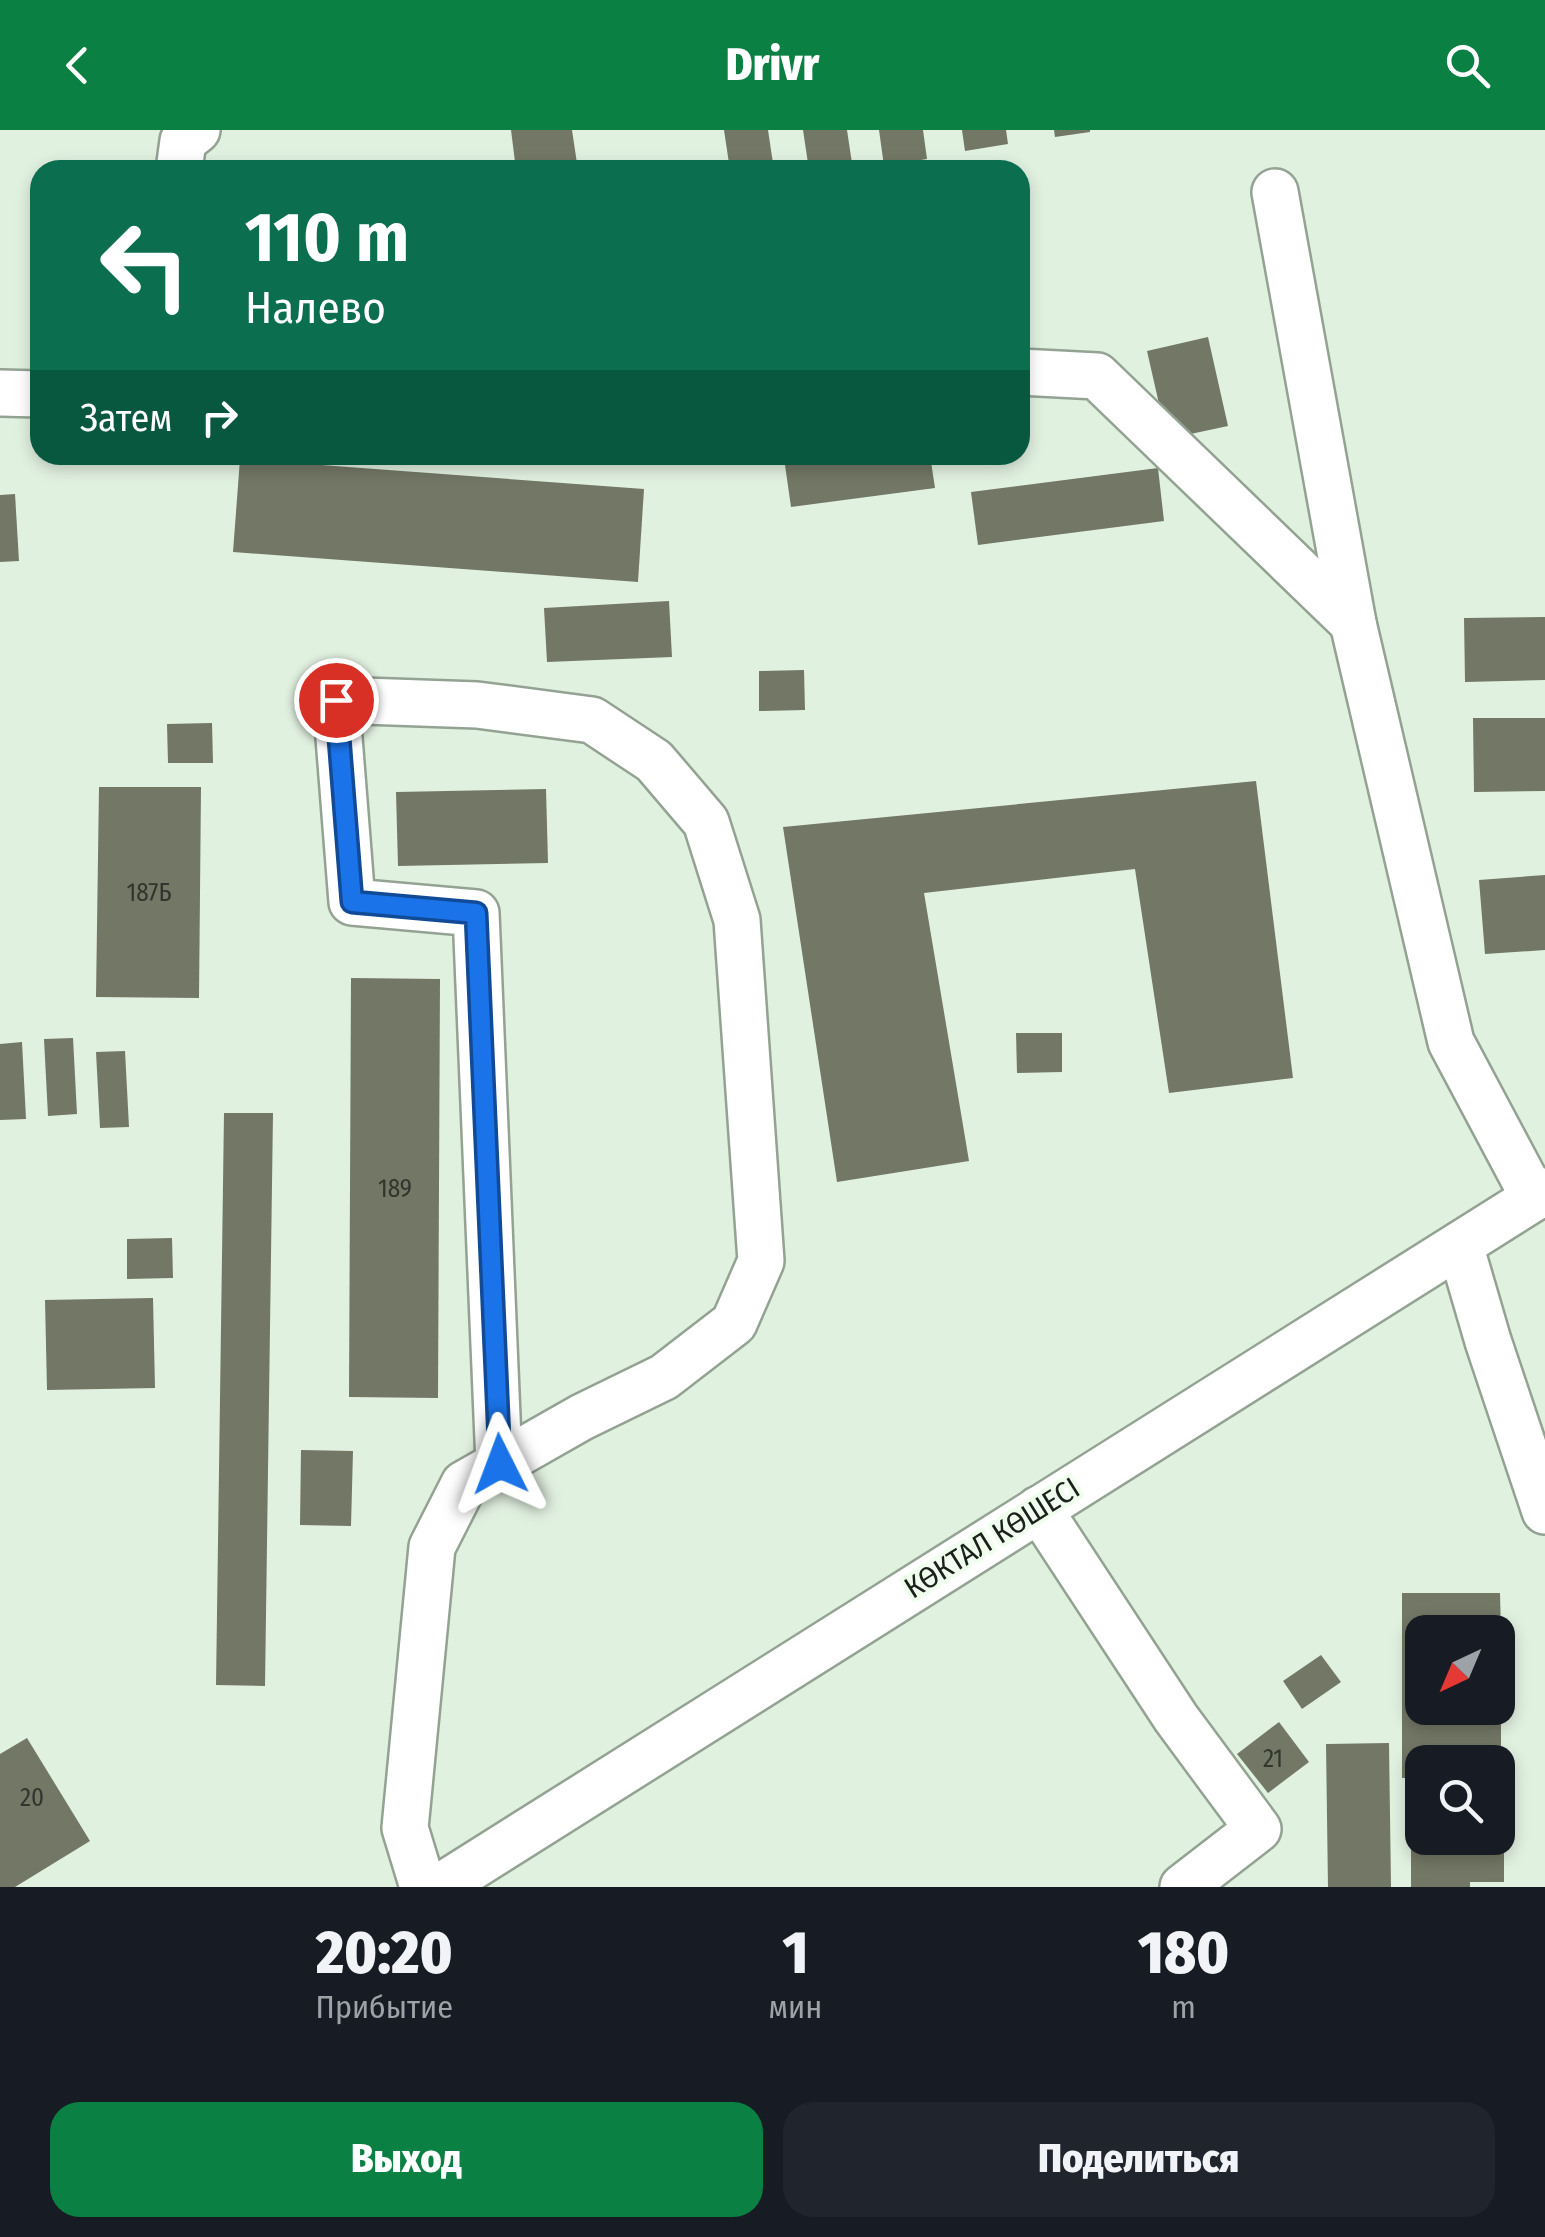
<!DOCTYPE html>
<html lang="ru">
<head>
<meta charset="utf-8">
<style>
	:root { --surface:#171b24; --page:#20242c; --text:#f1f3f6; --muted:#9ea1a6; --accent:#0b8043 }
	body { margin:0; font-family:"Fira Sans Condensed",sans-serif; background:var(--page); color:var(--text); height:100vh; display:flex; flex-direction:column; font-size:38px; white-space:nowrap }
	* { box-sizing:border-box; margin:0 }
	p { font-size:32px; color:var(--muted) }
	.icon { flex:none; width:55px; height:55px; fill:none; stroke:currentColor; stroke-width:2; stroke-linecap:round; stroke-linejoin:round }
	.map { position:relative; height:1757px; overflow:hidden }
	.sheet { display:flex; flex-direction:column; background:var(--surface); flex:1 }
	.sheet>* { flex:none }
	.hud { position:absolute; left:30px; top:30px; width:1000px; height:305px; border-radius:30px; box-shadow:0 5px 15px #0003; background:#0b6e4f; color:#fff; overflow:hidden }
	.needle { width:65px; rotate:224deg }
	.tools { position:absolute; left:1405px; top:1485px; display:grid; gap:20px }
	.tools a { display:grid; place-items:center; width:110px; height:110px; border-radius:20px; background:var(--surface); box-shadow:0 5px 15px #0003; font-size:50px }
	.pin { position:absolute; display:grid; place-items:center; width:85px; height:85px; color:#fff; margin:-42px; border:5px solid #fff; border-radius:50%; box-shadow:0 2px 10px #0007 }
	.me { position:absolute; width:110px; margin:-55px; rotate:357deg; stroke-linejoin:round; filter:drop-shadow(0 0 8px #0008) }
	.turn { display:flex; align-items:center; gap:35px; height:210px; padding:0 50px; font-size:45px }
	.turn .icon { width:130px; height:130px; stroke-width:2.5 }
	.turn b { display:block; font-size:70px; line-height:85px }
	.then { display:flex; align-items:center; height:95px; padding:0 50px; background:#0003; gap:20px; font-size:38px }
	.eta { display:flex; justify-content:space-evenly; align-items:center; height:170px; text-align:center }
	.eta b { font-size:60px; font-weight:800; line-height:70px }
	.primary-button { display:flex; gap:20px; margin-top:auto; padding:20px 50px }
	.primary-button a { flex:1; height:115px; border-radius:30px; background:var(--accent); color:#fff; font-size:40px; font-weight:800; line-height:115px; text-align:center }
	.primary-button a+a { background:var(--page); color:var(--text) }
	header { display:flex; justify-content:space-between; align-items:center; height:130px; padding:0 50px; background:var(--accent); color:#fff; font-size:45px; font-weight:800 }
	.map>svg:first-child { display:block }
</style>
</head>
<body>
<header><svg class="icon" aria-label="back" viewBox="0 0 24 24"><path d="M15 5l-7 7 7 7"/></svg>Drivr<svg class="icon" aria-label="search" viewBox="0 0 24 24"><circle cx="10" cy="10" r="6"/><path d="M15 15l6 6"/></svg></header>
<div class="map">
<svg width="1545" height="1757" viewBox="0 0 1545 1757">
	<rect width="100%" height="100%" fill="#e1f1e0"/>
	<g fill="#737765">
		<path d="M511 0H572L578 40H516Z"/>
		<path d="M724 0H768L774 40H730Z"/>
		<path d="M803 0H847L853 40H809Z"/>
		<path d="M879 0H923L927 29 884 36Z"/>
		<path d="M962 0H1006L1008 14 965 21Z"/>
		<path d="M1054 0H1090V2L1055 7Z"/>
		<path d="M1208 207 1228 296 1167 309 1147 221Z"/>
		<path d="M804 325H930L935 358 791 377 784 328Z"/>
		<path d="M240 329 644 359 638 452 233 422Z"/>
		<path d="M1158 338 1164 391 978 415 971 362Z"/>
		<path d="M15 364 19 431 0 432V365Z"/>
		<path d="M669 471 672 527 547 532 544 478Z"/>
		<path d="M1545 487V550L1465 552 1464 488Z"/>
		<path d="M804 540 805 580 759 581V541Z"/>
		<path d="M1473 588H1545V661L1474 662Z"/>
		<path d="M212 593 213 633H168L167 594Z"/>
		<path d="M1256 651 1293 948 1169 963 1135 739 924 763 969 1031 837 1052 783 697Z"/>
		<path d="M99 657H201L199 868 96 867Z"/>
		<path d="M546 659 548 733 398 736 396 662Z"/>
		<path d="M1545 745V820L1485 824 1479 750Z"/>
		<path d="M351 848 440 849 438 1268 349 1267Z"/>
		<path d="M1016 903H1062V942L1017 943Z"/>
		<path d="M73 908 77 984 48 986 44 909Z"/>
		<path d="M22 912 26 989 0 990V914Z"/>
		<path d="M125 921 129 997 100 998 96 922Z"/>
		<path d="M224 983H273L265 1556 216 1555Z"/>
		<path d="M172 1108 173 1148 127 1149V1109Z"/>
		<path d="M153 1168 155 1258 47 1260 45 1170Z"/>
		<path d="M301 1320 353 1321 351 1396 300 1395Z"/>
		<path d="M1402 1463H1500L1501 1502H1422V1578H1501V1648H1498V1632H1422V1648H1402Z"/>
		<path d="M1321 1525 1341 1552 1302 1579 1283 1551Z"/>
		<path d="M1279 1592 1309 1632 1268 1663 1237 1624Z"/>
		<path d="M27 1608 90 1711 15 1757H0V1624Z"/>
		<path d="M1389 1613 1391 1757H1328L1326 1614Z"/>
		<path d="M1498 1689H1504V1752H1470V1757H1411V1690H1422V1708H1498Z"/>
	</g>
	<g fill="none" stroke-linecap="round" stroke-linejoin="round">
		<defs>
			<g id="minor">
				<path d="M179 40 183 11 197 0"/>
				<path d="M1275 62 1353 493 1451 912 1534 1068"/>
				<path d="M1020 242 1097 246 1353 493"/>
				<path d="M0 263 40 264"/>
				<path d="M1460 1115 1488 1211 1545 1381"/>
				<path d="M1039 1379 1176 1588 1258 1699 1183 1757"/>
				<path d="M423 1757 405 1698 432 1417 464 1354 582 1287 664 1247 734 1193 761 1131 737 790 706 692 654 631 592 590 477 575 336 570 352 772 476 783 499 1334"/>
				<path d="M440 1757 1545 1061"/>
			</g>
		</defs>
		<use href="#minor" stroke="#93a292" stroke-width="50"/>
		<use href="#minor" stroke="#fff" stroke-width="45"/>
	</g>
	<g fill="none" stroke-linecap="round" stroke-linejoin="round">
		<defs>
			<path id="route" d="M336 570 352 772 476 783 500 1334"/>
		</defs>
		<use href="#route" stroke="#114b97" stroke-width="25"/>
		<use href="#route" stroke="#1a73e8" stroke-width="18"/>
	</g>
	<g text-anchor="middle" stroke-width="8" stroke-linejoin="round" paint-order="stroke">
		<g font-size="25" fill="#30362d">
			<text x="149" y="771">187Б</text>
			<text x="395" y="1067">189</text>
			<text x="1273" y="1637">21</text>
			<text x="32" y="1676">20</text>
		</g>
		<g font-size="30" fill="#1a201a" stroke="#effeed">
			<text transform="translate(992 1408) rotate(-32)" y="10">КӨКТАЛ КӨШЕСІ</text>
		</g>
	</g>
</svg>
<div class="tools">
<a><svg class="needle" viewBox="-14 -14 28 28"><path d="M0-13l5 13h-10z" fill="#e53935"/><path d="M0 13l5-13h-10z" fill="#9ea1a6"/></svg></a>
<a><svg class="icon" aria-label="search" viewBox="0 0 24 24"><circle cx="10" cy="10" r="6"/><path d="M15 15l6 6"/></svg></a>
</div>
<div class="pin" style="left:336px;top:570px;background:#d93025"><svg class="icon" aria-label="arrive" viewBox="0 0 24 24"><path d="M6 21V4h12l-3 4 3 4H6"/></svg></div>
<svg class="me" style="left:500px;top:1334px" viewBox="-20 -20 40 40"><path d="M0-17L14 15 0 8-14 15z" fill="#1a73e8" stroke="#fff" stroke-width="4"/></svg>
<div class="hud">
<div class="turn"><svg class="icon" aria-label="left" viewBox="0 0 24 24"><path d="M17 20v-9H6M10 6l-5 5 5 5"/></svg><div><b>110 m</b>Налево</div></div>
<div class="then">Затем<svg class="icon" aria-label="right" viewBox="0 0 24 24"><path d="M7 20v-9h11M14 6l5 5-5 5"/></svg></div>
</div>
</div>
<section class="sheet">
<div class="eta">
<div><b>20:20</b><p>Прибытие</p></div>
<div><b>1</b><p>мин</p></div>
<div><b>180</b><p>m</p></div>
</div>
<div class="primary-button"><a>Выход</a><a>Поделиться</a></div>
</section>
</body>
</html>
